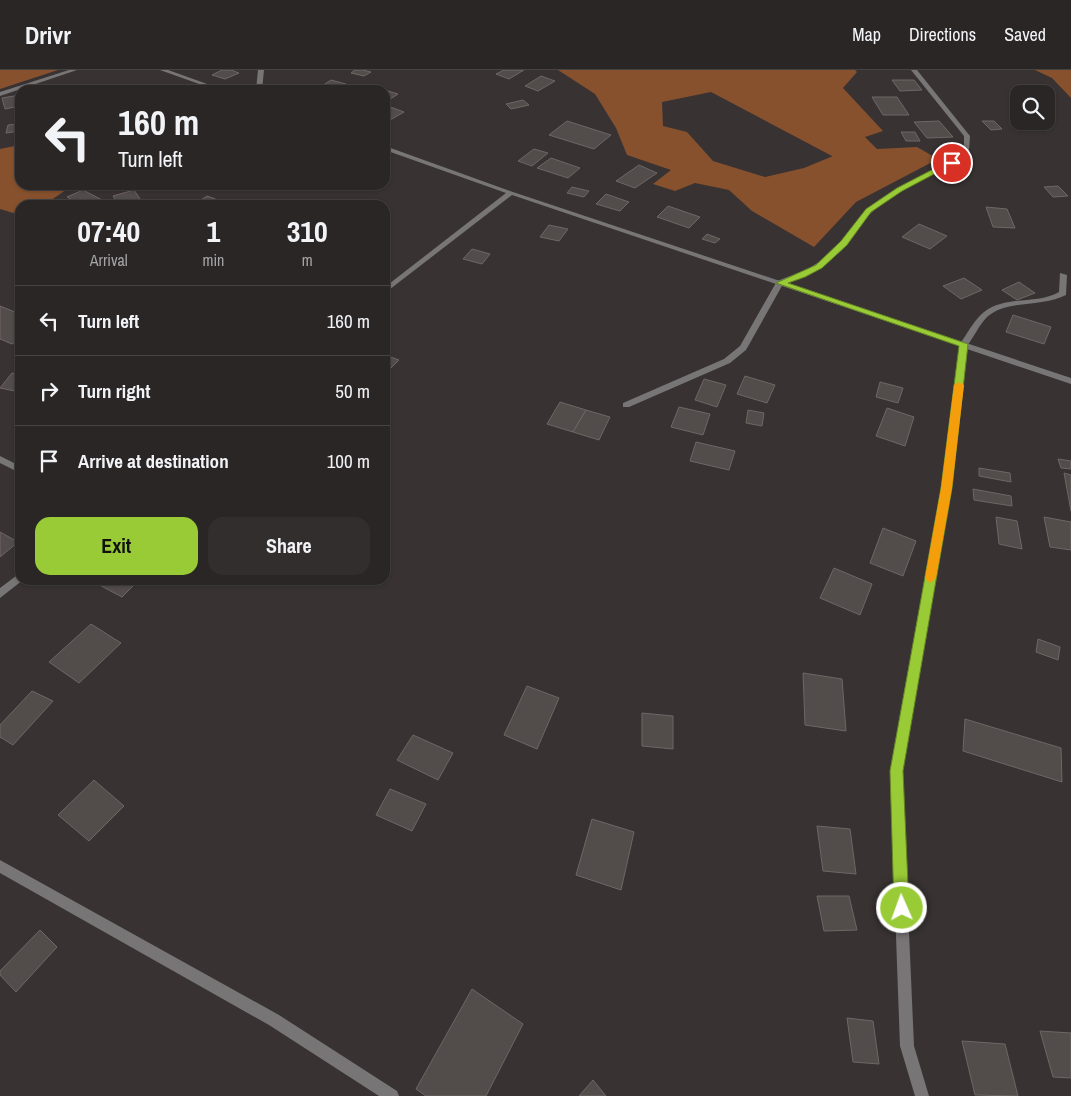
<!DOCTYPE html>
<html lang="en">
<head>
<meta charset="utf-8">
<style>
	:root { --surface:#2a2626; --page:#322e2e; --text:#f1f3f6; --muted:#a5a5a7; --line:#464343; --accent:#99cb36 }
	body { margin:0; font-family:"Archivo Narrow",sans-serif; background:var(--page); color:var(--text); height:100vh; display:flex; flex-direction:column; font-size:19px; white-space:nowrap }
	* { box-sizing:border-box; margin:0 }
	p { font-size:16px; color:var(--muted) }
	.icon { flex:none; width:28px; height:28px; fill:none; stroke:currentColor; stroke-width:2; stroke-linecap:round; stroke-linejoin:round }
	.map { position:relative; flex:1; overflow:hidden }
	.drawer { position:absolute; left:15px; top:130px; width:375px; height:385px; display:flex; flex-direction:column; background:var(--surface); border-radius:15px; box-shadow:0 1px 4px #0004,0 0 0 1px var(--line) }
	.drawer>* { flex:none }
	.banner { position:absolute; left:15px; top:15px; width:375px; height:105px; border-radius:15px; box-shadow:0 1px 4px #0004,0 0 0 1px var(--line); background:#2a2626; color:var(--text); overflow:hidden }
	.controls { position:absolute; left:1010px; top:15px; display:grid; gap:10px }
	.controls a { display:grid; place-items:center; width:45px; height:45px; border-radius:10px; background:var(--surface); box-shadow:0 1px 4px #0004,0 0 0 1px var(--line); font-size:25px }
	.pin { position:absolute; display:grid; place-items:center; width:42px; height:42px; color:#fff; margin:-21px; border:2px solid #fff; border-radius:50%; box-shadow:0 1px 5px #0007 }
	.me { position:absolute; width:55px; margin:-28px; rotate:358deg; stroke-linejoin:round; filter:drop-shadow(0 0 4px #0008) }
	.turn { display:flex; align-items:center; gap:18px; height:105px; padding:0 20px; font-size:22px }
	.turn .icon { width:65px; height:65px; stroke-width:2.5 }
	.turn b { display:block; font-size:35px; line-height:42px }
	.eta { display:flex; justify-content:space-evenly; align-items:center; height:85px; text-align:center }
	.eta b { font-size:30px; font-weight:700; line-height:35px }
	.cta { display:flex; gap:10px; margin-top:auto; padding:10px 20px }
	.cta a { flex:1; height:58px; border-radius:15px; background:var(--accent); color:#111; font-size:20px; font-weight:700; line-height:58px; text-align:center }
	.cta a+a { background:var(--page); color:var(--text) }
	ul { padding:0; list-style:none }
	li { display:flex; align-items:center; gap:15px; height:70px; padding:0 20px; border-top:1px solid var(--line) }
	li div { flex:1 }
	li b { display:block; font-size:19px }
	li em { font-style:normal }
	header { display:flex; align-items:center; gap:30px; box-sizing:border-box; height:70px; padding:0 25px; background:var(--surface); border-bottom:1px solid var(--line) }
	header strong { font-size:24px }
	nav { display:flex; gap:28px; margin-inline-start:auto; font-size:18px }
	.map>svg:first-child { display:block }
</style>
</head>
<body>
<header>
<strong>Drivr</strong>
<nav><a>Map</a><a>Directions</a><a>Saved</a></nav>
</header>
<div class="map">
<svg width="1071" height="1026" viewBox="0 0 1071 1026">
	<rect width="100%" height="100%" fill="#383233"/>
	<g fill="#87512e" fill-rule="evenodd">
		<path d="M0 0H58L0 19Z"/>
		<path d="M558 0H855L857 2 843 18 883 61 865 67 877 79 917 77 938 89 856 132 814 177 752 141 729 120 695 113 675 121 653 114 671 100 627 85 616 58 595 24ZM711 22 832 86H833L804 98 765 107 713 91 687 62 663 56 662 32Z"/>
		<path d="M1035 0H1071V28L1052 8Z"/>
		<path d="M20 75V115H73L44 135H20V145L0 139V79Z"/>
	</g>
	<g fill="#524c4b" stroke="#6e6766">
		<path d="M222 0H231L239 3 225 9 212 5Z"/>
		<path d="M355 0H363L371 2 364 6 351 3Z"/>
		<path d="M504 0H524L509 9 496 4Z"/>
		<path d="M541 6 555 11 538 21 525 16Z"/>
		<path d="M331 10 346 14 338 20 322 16Z"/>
		<path d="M892 10H914L922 20 900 21Z"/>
		<path d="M385 20 398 24 387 31H385Z"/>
		<path d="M20 25V36L5 39 2 28Z"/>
		<path d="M872 27H897L909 45H883Z"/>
		<path d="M523 30 529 35 511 39 506 34Z"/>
		<path d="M385 35 404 42 390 50 385 48Z"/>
		<path d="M567 51 611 65 594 79 549 65Z"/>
		<path d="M939 51 953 67 927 68 914 52Z"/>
		<path d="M982 51H994L1002 59 991 60Z"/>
		<path d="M20 54V61L6 63 8 55Z"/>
		<path d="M901 62H915L920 71H906Z"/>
		<path d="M534 79 548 83 532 96 518 91Z"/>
		<path d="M551 88 580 98 568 108 537 98Z"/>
		<path d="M639 95 657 103 635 118 616 111Z"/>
		<path d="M338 115H364L359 120Z"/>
		<path d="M1058 116 1068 126 1053 127 1044 117Z"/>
		<path d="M572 117 589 121 584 127 567 123Z"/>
		<path d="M83 120 106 132 101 135H82L67 127Z"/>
		<path d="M134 120 142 132 132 135H119L113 126Z"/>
		<path d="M606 124 629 132 620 141 596 134Z"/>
		<path d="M207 126 229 134 194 135Z"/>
		<path d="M668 136 700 147 689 158 657 147Z"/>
		<path d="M986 137 1007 139 1015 158 993 157Z"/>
		<path d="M919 154 947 166 930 179 902 167Z"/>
		<path d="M549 155 568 159 559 171 540 167Z"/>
		<path d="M707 164 720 169 715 173 702 169Z"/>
		<path d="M472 179 490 184 482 194 463 189Z"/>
		<path d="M964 208 982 220 961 229 943 216Z"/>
		<path d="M1019 212 1035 223 1017 230 1002 220Z"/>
		<path d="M0 236 20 244V269L12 274 0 269Z"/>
		<path d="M1013 245 1051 257 1044 274 1006 262Z"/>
		<path d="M385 285 399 290 385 304Z"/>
		<path d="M12 303 20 305V316L15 321 0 318Z"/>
		<path d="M745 306 775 315 767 333 737 324Z"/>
		<path d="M704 309 726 315 717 337 695 330Z"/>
		<path d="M880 312 903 318 898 333 876 327Z"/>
		<path d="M560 332 586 340 573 362 547 354Z"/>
		<path d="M679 337 710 344 703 365 671 357Z"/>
		<path d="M887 338 914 347 905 376 876 366Z"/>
		<path d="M586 340 610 347 599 370 573 362Z"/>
		<path d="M748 340 764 343 762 356 746 353Z"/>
		<path d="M696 372 735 381 729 400 690 391Z"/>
		<path d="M1058 389 1071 391V399L1061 398Z"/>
		<path d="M979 398 1010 403 1011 412 979 406Z"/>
		<path d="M1064 403 1071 405V441Z"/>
		<path d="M973 419 1011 426 1012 436 974 430Z"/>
		<path d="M996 447 1017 451 1022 479 999 474Z"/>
		<path d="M1044 447 1071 452V480L1050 477Z"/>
		<path d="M883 458 916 471 903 506 870 493Z"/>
		<path d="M0 462 18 472 0 487Z"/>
		<path d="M834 498 872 514 860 545 820 528Z"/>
		<path d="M90 510H139L122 527Z"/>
		<path d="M91 554 121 573 79 613 49 592Z"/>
		<path d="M1038 569 1060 577 1058 590 1036 582Z"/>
		<path d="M803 603 842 609 846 661 805 655Z"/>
		<path d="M527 616 559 628 537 679 504 665Z"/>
		<path d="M32 621 53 631 13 675 0 667V655Z"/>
		<path d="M642 643 673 646V679L642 676Z"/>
		<path d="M965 649 1061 678 1062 712 963 681Z"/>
		<path d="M413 665 453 683 438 710 397 690Z"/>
		<path d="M94 710 124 736 89 771 58 745Z"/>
		<path d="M390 719 426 734 412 761 376 745Z"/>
		<path d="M592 749 634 762 621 820 576 805Z"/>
		<path d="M817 756 850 759 856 804 823 801Z"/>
		<path d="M817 826H849L857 860 824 861Z"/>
		<path d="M40 860 57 877 16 922 0 905V901Z"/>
		<path d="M472 919 523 954 486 1026H426L416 1019Z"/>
		<path d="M847 948 873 951 879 994 853 992Z"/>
		<path d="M1040 961 1071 963V1008L1053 1007Z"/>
		<path d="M962 971 1005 974 1018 1026 975 1025Z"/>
		<path d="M593 1010 606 1026H579Z"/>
	</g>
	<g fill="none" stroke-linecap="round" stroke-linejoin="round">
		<g fill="#777576" fill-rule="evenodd">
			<path d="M911 0H917L970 66 969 81 945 97 883 132 869 145 842 180 827 193 811 203 783 214 746 280 730 293 629 337H623V333L724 289 740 276 777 211 806 200 822 190 837 177 864 142 879 130 941 95 964 79V66Z"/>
			<path d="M1060 203 1067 205 1066 225C1041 238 1007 229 987 247 979 255 974 267 967 276H961L960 274C967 264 974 250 984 242 1006 225 1036 235 1059 222Z"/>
		</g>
		<g fill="#777576" fill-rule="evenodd">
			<path d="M69 0H77L0 26V22Z"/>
			<path d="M160 0H168L224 20H216Z"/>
			<path d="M258 0H264L262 20H256Z"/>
			<path d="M385 76 513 122 1071 308V314L967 279 951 417 902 701 914 976 929 1026H915L900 976 890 701 941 417 960 276 512 125 385 223V217L506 123 385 80Z"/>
			<path d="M0 386 20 396V403L0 393Z"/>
			<path d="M20 503V510H23L0 528V518Z"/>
			<path d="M0 790 279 945 397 1021 399 1026H379L269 955 0 803Z"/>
		</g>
	</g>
	<path fill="#99cb36" stroke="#638423" d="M949 91 955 93 902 121 871 142 847 175 822 198 805 207 788 213 968 274 952 418 903 701 909 838 907 844 902 846 896 844 894 838 890 701 941 418 959 276 776 213 816 195 841 171 866 139 897 118Z"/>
	<path fill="#f59e0b" d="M959 312 964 315 952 418 936 508 930 513 925 508 941 418 954 315Z"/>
</svg>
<div class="controls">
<a><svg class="icon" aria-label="search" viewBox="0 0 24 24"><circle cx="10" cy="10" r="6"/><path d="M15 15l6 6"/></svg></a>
</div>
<div class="pin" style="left:952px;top:93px;background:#d93025"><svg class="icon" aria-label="arrive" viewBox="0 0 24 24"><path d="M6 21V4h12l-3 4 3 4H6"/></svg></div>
<svg class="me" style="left:902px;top:838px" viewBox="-20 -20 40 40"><circle r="17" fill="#99cb36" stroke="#fff" stroke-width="3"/><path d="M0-11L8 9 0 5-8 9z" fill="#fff"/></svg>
<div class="banner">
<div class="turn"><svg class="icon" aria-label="left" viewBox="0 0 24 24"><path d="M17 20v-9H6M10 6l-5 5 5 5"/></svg><div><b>160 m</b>Turn left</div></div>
</div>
<section class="drawer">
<div class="eta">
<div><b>07:40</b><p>Arrival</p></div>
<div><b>1</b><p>min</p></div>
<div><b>310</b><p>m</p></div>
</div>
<ul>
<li><svg class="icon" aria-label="left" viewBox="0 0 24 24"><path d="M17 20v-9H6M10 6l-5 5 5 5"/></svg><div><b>Turn left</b></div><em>160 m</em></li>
<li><svg class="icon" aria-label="right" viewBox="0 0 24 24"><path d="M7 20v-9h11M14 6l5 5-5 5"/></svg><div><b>Turn right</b></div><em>50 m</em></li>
<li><svg class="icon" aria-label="arrive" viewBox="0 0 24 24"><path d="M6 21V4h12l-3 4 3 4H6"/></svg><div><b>Arrive at destination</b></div><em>100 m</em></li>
</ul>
<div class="cta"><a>Exit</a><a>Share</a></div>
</section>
</div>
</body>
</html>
